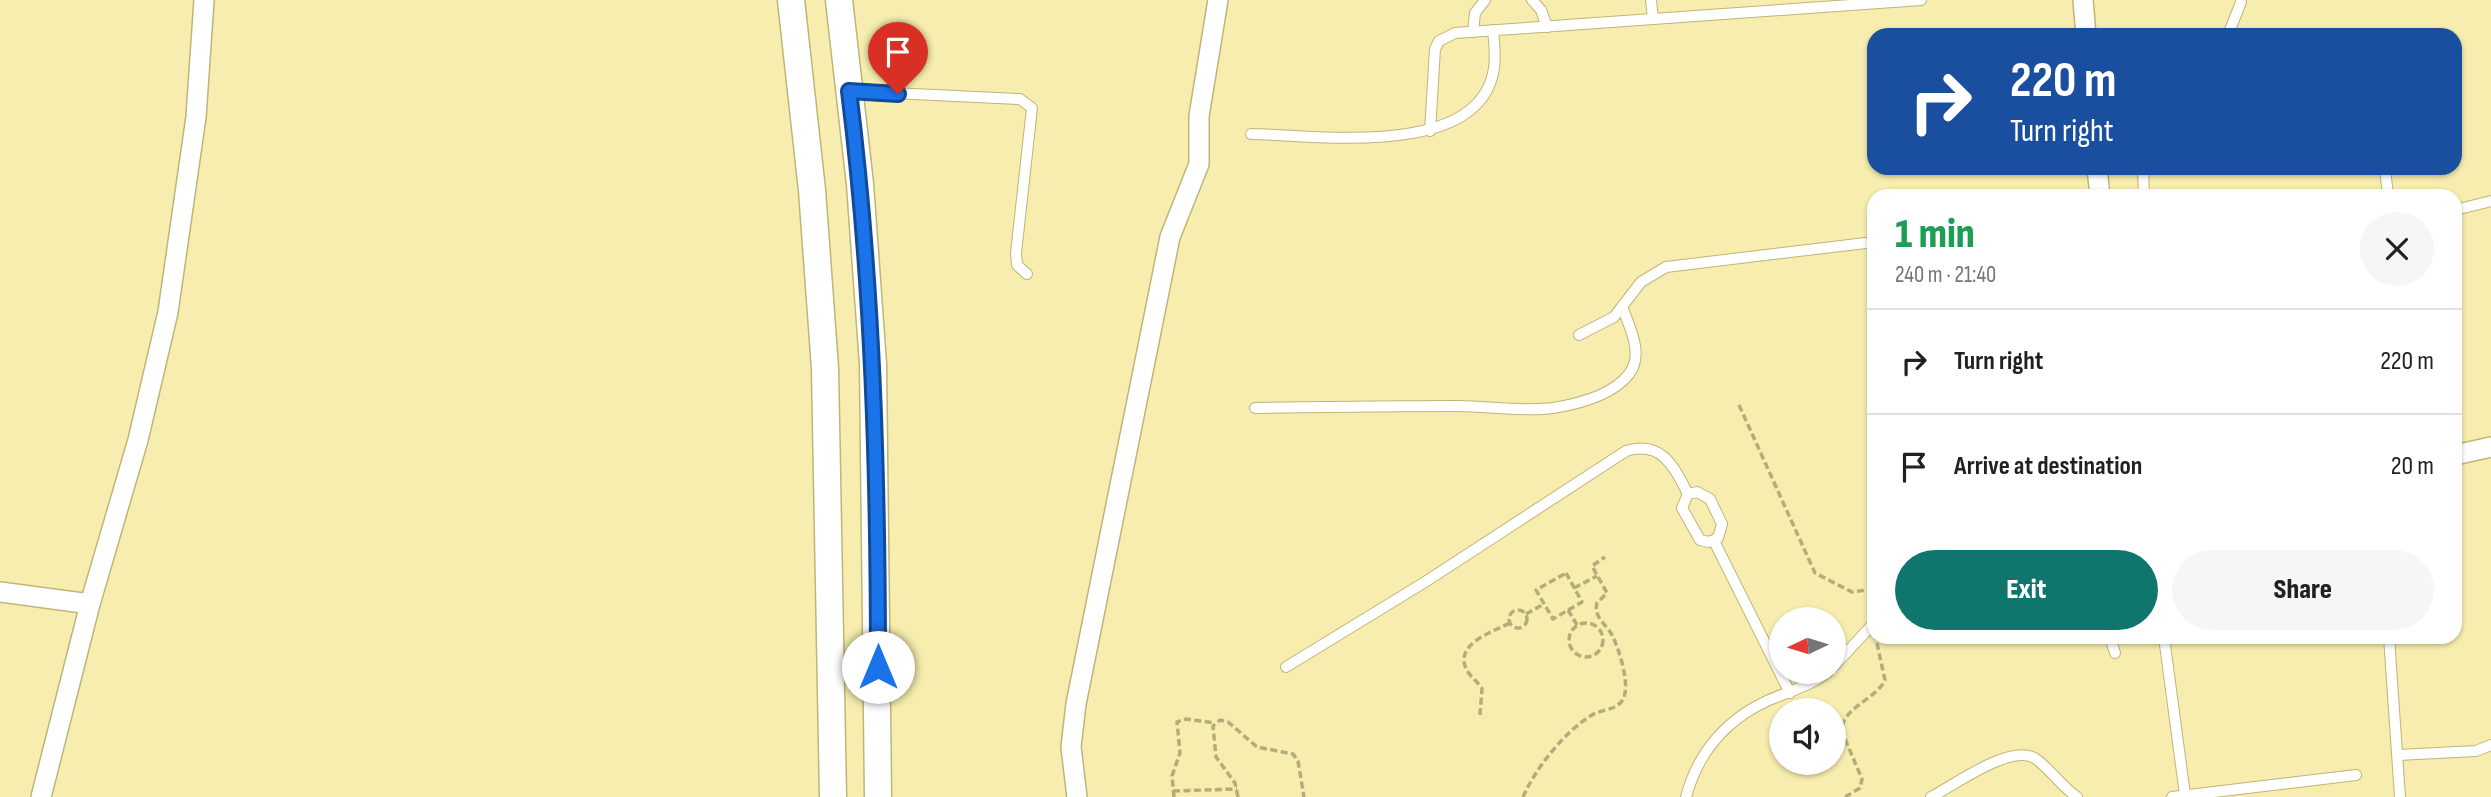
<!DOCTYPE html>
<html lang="en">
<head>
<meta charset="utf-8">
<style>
	:root { --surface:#fff; --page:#f6f6f6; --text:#202124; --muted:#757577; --line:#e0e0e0; --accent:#0f766e }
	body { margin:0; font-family:"Sofia Sans Condensed",sans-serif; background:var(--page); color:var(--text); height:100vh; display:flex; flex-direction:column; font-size:26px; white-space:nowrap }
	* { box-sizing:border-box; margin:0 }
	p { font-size:23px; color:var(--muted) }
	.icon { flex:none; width:38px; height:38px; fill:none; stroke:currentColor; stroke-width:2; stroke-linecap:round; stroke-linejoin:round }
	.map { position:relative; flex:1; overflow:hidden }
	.sheet { position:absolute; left:1867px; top:189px; width:595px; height:455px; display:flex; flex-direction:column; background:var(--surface); border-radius:21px; box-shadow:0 2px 5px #0004 }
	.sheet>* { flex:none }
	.guide { position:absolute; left:1867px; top:28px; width:595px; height:147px; border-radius:21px; box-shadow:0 2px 5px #0004; background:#1a4fa0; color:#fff; overflow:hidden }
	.needle { width:46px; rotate:266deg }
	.tools { position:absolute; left:1769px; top:607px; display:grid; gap:14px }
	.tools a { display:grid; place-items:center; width:77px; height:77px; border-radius:50%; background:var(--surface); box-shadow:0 2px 5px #0004; font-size:35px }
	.pin { position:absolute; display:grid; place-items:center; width:60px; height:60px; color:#fff; margin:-72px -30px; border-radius:50% 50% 50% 0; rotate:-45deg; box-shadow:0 0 7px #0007 }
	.pin .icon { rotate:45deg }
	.me { position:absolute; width:77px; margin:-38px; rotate:0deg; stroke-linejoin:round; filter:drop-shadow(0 0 5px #0008) }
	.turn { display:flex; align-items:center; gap:24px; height:147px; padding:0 28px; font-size:32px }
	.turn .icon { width:91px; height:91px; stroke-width:2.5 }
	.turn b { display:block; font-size:49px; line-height:60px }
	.round { display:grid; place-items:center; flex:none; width:74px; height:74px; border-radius:37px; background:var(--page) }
	.headline { display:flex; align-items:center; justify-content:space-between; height:119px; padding:0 28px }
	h1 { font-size:42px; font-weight:800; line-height:52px; color:#1e9e55 }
	.button { display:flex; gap:14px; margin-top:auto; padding:14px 28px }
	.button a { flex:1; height:80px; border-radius:42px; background:var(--accent); color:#fff; font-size:28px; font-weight:800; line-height:80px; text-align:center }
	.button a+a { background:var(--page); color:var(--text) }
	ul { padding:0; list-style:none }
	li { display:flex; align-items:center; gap:21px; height:105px; padding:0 28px; border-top:2px solid var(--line) }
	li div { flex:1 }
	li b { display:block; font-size:26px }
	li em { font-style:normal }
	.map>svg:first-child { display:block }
</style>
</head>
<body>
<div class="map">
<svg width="2491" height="797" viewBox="0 0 2491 797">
	<rect width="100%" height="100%" fill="#f6edae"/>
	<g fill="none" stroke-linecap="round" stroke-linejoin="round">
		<defs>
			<g id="lane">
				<path d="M1532 0 1541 10 1547 27"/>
				<path d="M1651 0 1653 19"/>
				<path d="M1473 32 1475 13 1485 0"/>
				<path d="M2228 35 2241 2"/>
				<path d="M850 91 1020 99 1032 108 1016 253 1017 265 1027 274"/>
				<path d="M1430 131 1435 49 1439 41 1455 33 1921 0"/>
				<path d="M1251 134C1315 135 1481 160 1494 68 1496 56 1494 42 1493 30"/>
				<path d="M2143 168 2144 196"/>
				<path d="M2385 168 2388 196"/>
				<path d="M2455 210 2491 201"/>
				<path d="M1579 335 1614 317 1641 282 1666 267 1874 242"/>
				<path d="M1255 408C1322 407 1390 406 1457 406 1489 406 1521 412 1553 408 1578 404 1613 395 1629 374 1644 355 1630 328 1623 309"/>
				<path d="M1697 492 1710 499 1722 524 1718 538 1709 542 1700 540 1682 508 1688 494Z"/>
				<path d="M1714 541 1790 693"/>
				<path d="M2110 637 2115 653"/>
				<path d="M2164 637 2185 795"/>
				<path d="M2389 637 2400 797"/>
				<path d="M1834 666 1874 623"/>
				<path d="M1286 667 1425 582 1626 451C1662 440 1674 467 1688 494"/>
				<path d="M2398 755 2476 751 2491 745"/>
				<path d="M1686 797C1698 752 1727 719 1769 700 1790 691 1810 686 1828 672"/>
				<path d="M1931 797C1955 785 2012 742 2036 759 2051 770 2062 787 2077 797"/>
				<path d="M2172 797 2356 775"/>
			</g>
			<g id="street">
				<path d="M2083 0 2086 35"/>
				<path d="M2097 168 2100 196"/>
				<path d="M2455 455 2491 447"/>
				<path d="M0 592 90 604"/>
				<path d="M41 797 90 604 138 440 168 312 196 117 204 0"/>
				<path d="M1077 797 1071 747 1076 704 1170 237 1199 164V116L1218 0"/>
			</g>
			<g id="secondary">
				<path d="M791 0 812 190 825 368 833 797"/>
				<path d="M839 0 860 184 873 364 878 797"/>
			</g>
		</defs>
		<use href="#lane" stroke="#bfb578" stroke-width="12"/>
		<use href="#street" stroke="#bfb578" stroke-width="22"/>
		<use href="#secondary" stroke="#bfb578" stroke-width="29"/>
		<g stroke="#b4ad7b" stroke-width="3.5" stroke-dasharray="7 3.5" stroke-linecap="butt">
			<path d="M1739 405 1815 573 1852 592 1874 589"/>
			<path d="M1566 573 1582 602 1553 619 1536 590Z"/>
			<path d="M1574 588 1597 576"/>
			<circle cx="1518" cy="619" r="9"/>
			<path d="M1568 610 1577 625"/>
			<path d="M1526 614 1544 604"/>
			<circle cx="1586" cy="640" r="17"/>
			<path d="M1480 715 1482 689C1478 682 1472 678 1468 672 1451 645 1492 632 1510 623"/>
			<path d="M1173 791 1237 789"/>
			<path d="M1174 797 1172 776 1180 753 1177 722 1186 719 1215 723"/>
			<path d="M1238 797 1235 783 1216 757 1213 726 1220 720 1228 722 1257 747 1293 754 1298 761 1304 797"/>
			<path d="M1523 797C1535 769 1565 731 1592 715 1604 708 1622 711 1625 693 1628 678 1619 649 1612 635 1606 624 1593 617 1597 603L1607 593 1592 566 1605 557"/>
			<path d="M1845 797 1860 788 1862 779 1842 732C1840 708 1876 700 1885 680L1876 639"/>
		</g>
		<use href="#lane" stroke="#fff" stroke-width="10"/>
		<use href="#street" stroke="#fff" stroke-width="19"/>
		<use href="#secondary" stroke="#fff" stroke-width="26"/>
	</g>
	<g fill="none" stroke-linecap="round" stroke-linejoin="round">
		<defs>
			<path id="route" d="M878 667C878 474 873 283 849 91L898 94"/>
		</defs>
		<use href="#route" stroke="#114b97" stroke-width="18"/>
		<use href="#route" stroke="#1a73e8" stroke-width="12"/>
	</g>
</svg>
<div class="tools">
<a><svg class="needle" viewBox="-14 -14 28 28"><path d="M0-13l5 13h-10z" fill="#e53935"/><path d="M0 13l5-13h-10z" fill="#757577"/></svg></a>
<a><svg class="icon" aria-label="sound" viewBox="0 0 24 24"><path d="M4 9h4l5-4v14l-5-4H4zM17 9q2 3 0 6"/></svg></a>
</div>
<div class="pin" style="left:898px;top:94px;background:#d93025"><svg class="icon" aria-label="arrive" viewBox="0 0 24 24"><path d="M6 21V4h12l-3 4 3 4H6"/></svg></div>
<svg class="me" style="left:878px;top:667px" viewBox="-20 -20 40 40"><circle r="19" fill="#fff"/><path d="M0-13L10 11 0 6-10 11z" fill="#1a73e8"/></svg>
<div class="guide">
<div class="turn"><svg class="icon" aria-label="right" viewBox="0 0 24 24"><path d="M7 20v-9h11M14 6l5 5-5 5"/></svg><div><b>220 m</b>Turn right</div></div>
</div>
<section class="sheet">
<div class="headline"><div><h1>1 min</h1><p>240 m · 21:40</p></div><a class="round"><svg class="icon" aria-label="close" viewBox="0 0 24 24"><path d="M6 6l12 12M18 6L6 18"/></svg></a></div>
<ul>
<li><svg class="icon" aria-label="right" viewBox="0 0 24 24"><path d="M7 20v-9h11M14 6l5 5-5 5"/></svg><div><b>Turn right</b></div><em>220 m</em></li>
<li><svg class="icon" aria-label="arrive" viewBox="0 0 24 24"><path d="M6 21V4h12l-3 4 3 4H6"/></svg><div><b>Arrive at destination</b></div><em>20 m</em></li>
</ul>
<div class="button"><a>Exit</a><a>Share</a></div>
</section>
</div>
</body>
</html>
